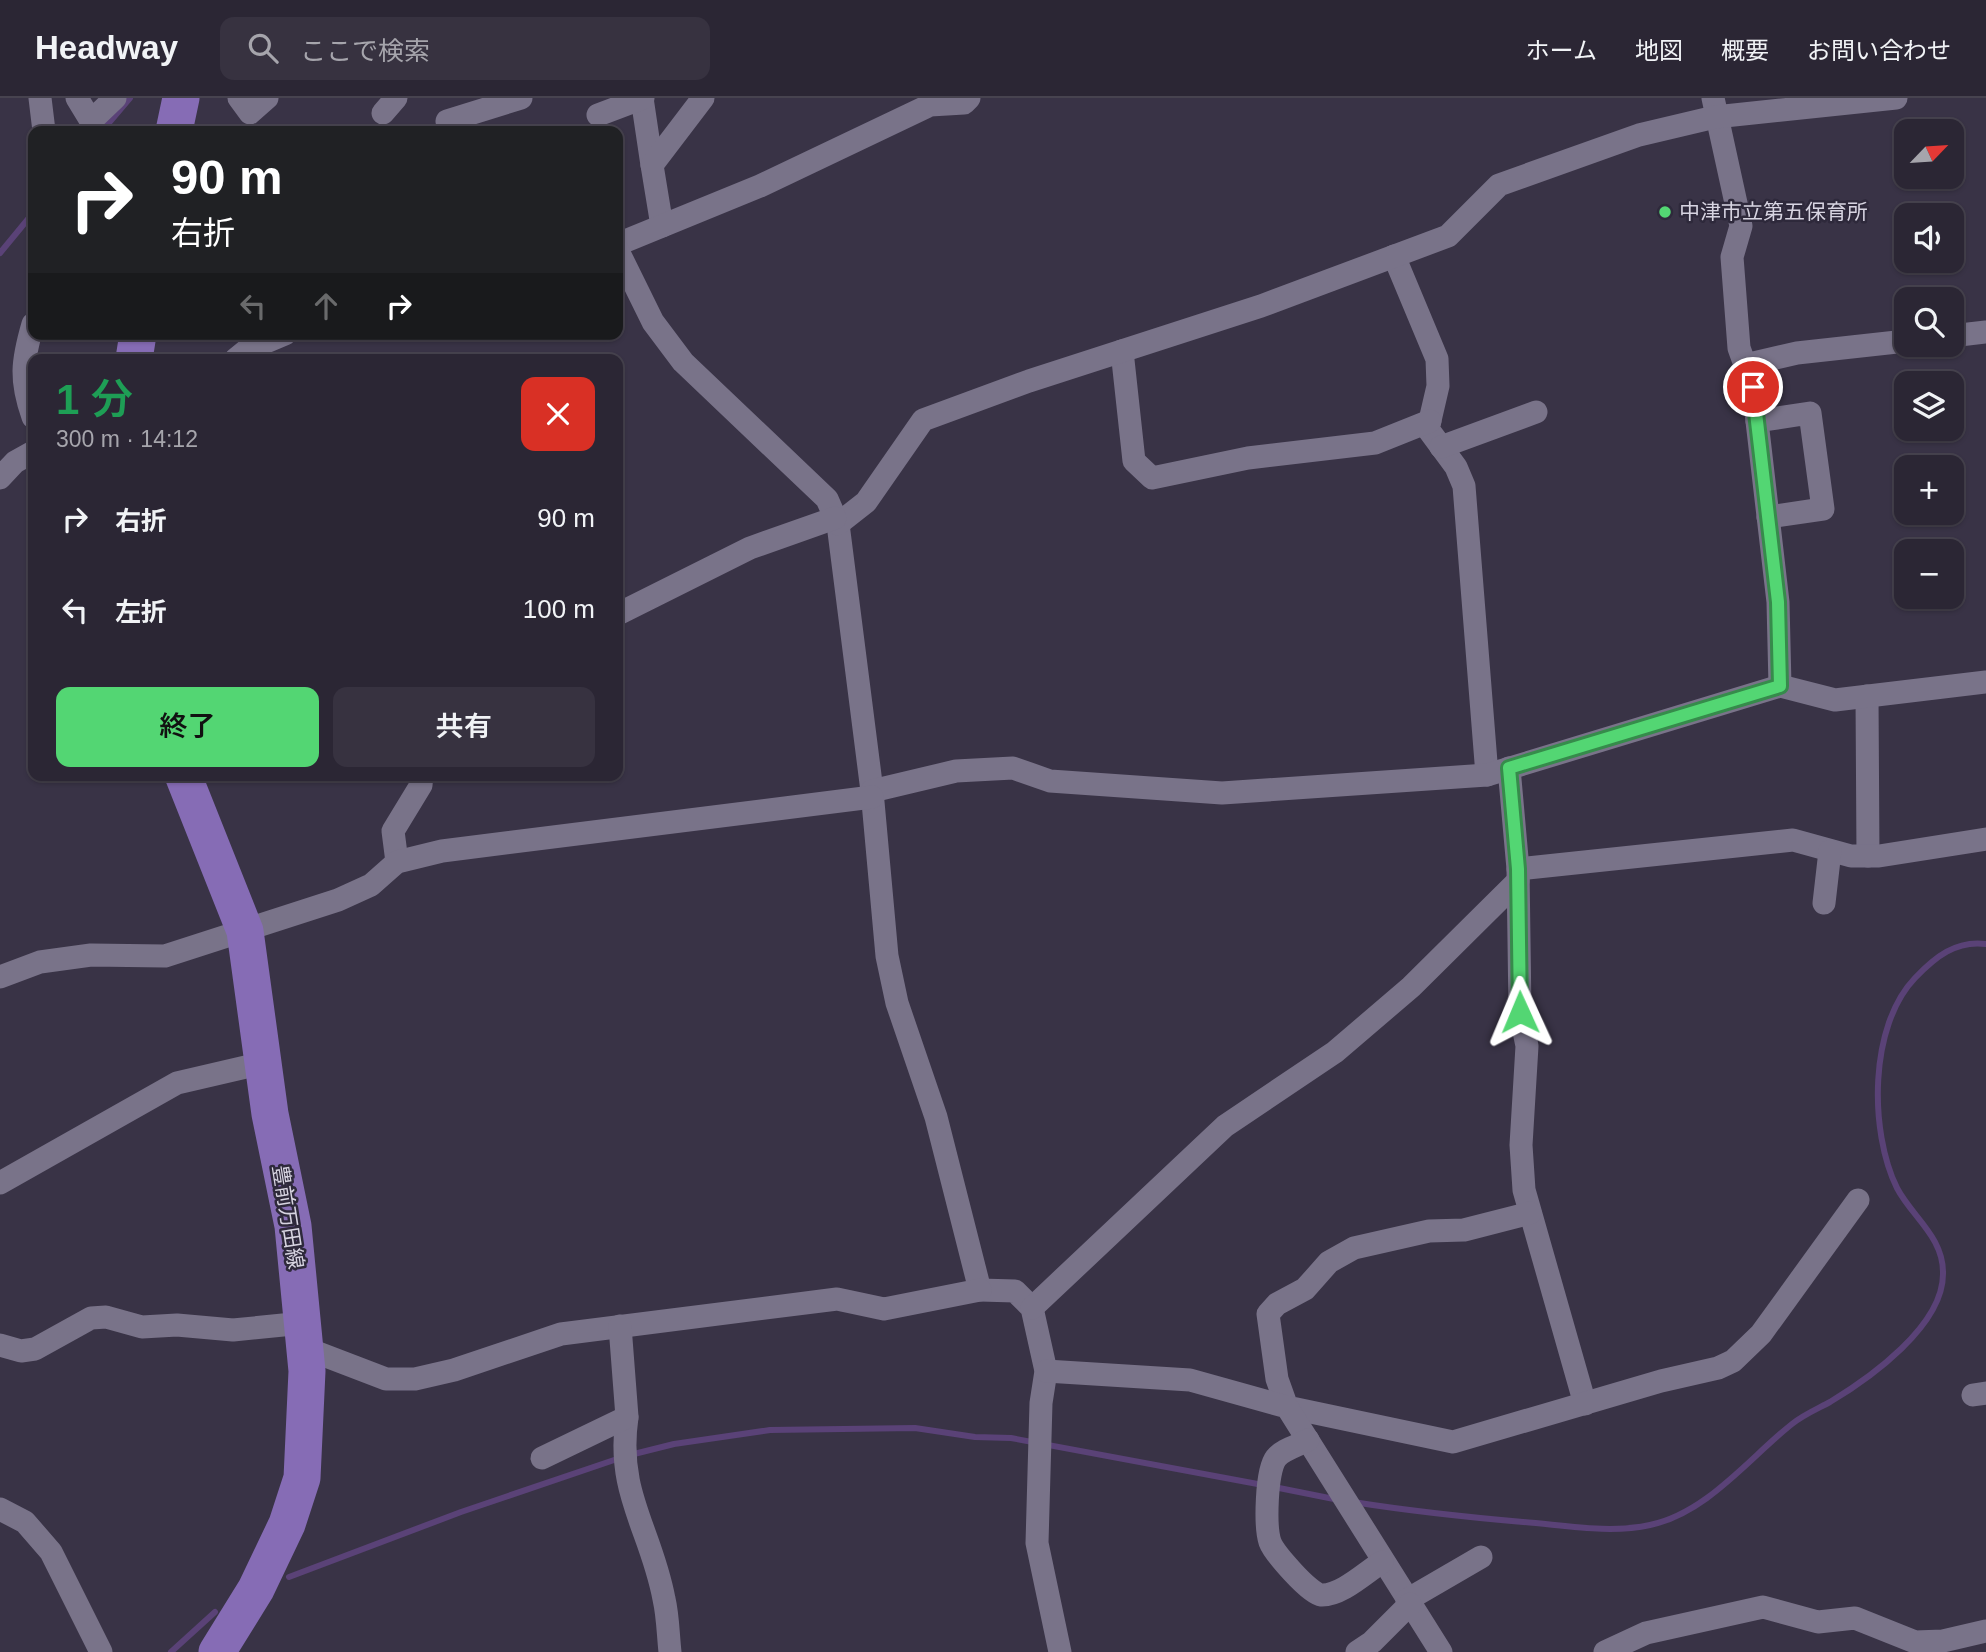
<!DOCTYPE html>
<html lang="ja">
<head>
<meta charset="utf-8">
<style>
	:root { --surface:#2b2634; --page:#373240; --text:#f1f3f6; --muted:#a6a5ac; --line:#47434f; --accent:#53d673 }
	body { margin:0; font-family:Helvetica,"Noto Sans JP",sans-serif; background:var(--page); color:var(--text); height:100vh; display:flex; flex-direction:column; font-size:26px; white-space:nowrap }
	* { box-sizing:border-box; margin:0 }
	p { font-size:23px; color:var(--muted) }
	.icon { flex:none; width:38px; height:38px; fill:none; stroke:currentColor; stroke-width:2; stroke-linecap:round; stroke-linejoin:round }
	.map { position:relative; flex:1; overflow:hidden }
	.side { position:absolute; left:28px; top:256px; width:595px; height:427px; display:flex; flex-direction:column; background:var(--surface); border-radius:14px; box-shadow:0 2px 5px #0004,0 0 0 2px var(--line) }
	.side>* { flex:none }
	.hud { position:absolute; left:28px; top:28px; width:595px; height:214px; border-radius:14px; box-shadow:0 2px 5px #0004,0 0 0 2px var(--line); background:#202124; color:#fff; overflow:hidden }
	.needle { width:46px; rotate:65deg }
	.controls { position:absolute; left:1894px; top:21px; display:grid; gap:14px }
	.controls a { display:grid; place-items:center; width:70px; height:70px; border-radius:14px; background:var(--surface); box-shadow:0 2px 5px #0004,0 0 0 2px var(--line); font-size:35px }
	.pin { position:absolute; display:grid; place-items:center; width:60px; height:60px; color:#fff; margin:-30px; border:4px solid #fff; border-radius:50%; box-shadow:0 2px 7px #0007 }
	.me { position:absolute; width:77px; margin:-38px; rotate:359deg; stroke-linejoin:round; filter:drop-shadow(0 0 5px #0008) }
	.turn { display:flex; align-items:center; gap:24px; height:147px; padding:0 28px; font-size:32px }
	.turn .icon { width:91px; height:91px; stroke-width:2.5 }
	.turn b { display:block; font-size:49px; line-height:60px }
	.lanes { display:flex; align-items:center; height:66px; padding:0 28px; background:#0003; justify-content:center; gap:35px; direction:ltr }
	.lanes .off { opacity:.35 }
	.round { display:grid; place-items:center; flex:none; width:74px; height:74px; border-radius:14px; background:var(--page) }
	.summary { display:flex; align-items:center; justify-content:space-between; height:119px; padding:0 28px }
	h1 { font-size:42px; font-weight:600; line-height:52px; color:#1e9e55 }
	.button { display:flex; gap:14px; margin-top:auto; padding:14px 28px }
	.button a { flex:1; height:80px; border-radius:14px; background:var(--accent); color:#111; font-size:28px; font-weight:600; line-height:80px; text-align:center }
	.button a+a { background:var(--page); color:var(--text) }
	ul { padding:0; list-style:none }
	li { display:flex; align-items:center; gap:21px; height:91px; padding:0 28px }
	li div { flex:1 }
	li b { display:block; font-size:26px }
	li em { font-style:normal }
	header { display:flex; align-items:center; gap:42px; box-sizing:border-box; height:98px; padding:0 35px; background:var(--surface); border-bottom:2px solid var(--line) }
	header strong { font-size:33px }
	nav { display:flex; gap:38px; margin-inline-start:auto; font-size:24px }
	.search { width:490px; height:63px; background:var(--page); display:flex; align-items:center; gap:18px; box-sizing:border-box; padding:0 24px; border-radius:14px; color:var(--muted); font-size:26px }
	.map>svg:first-child { display:block }
</style>
</head>
<body>
<header>
<strong>Headway</strong>
<div class="search"><svg class="icon" aria-label="search" viewBox="0 0 24 24"><circle cx="10" cy="10" r="6"/><path d="M15 15l6 6"/></svg>ここで検索</div>
<nav><a>ホーム</a><a>地図</a><a>概要</a><a>お問い合わせ</a></nav>
</header>
<div class="map">
<svg width="1986" height="1554" viewBox="0 0 1986 1554">
	<rect width="100%" height="100%" fill="#393346"/>
	<g fill="none" stroke-linecap="round" stroke-linejoin="round">
		<g stroke="#5a4277" stroke-width="6">
			<path d="M102 33 130 0"/>
			<path d="M0 155 33 115"/>
			<path d="M630 1357 674 1346 770 1332 915 1330 975 1339 1011 1340 1263 1387"/>
			<path d="M1274 1389 1339 1402"/>
			<path d="M1353 1404C1410 1413 1466 1419 1523 1424 1563 1427 1610 1436 1650 1427 1707 1415 1749 1360 1792 1326 1803 1317 1817 1311 1830 1304 1870 1280 1943 1228 1943 1176 1944 1139 1912 1119 1897 1090 1869 1033 1869 928 1915 880 1935 859 1956 842 1986 846"/>
			<path d="M289 1479 461 1414 620 1360"/>
			<path d="M171 1554 215 1514"/>
		</g>
		<g stroke="#797389" stroke-width="23">
			<path d="M40 0 44 33"/>
			<path d="M77 0 91 23 115 0"/>
			<path d="M239 0 250 15 267 0"/>
			<path d="M642 0 652 67"/>
			<path d="M1713 0 1741 128 1732 159 1739 250 1753 289 1778 504 1780 588"/>
			<path d="M383 15 396 0"/>
			<path d="M598 17 643 0"/>
			<path d="M447 23 521 0"/>
			<path d="M662 128 652 67 703 0"/>
			<path d="M618 146 760 88 930 7 964 5 969 0"/>
			<path d="M618 153 653 224 683 264 827 401 838 426 872 693 887 858 897 905 936 1019 980 1192 1015 1193 1032 1210 1046 1273 1041 1305 1037 1445 1060 1554"/>
			<path d="M1394 158 1437 261 1438 288 1428 331 1456 369 1464 388 1487 677"/>
			<path d="M33 226C22 264 20 282 33 319"/>
			<path d="M1951 238 1986 234"/>
			<path d="M1122 253 1134 363 1152 380 1248 360 1375 345 1430 323"/>
			<path d="M236 261 247 252 285 236"/>
			<path d="M1745 267 1797 255 1906 243"/>
			<path d="M1757 323 1810 315 1823 411 1768 419"/>
			<path d="M1441 349 1536 314"/>
			<path d="M0 380 15 364 33 354"/>
			<path d="M838 426 866 404 923 322 1029 283 1261 208 1448 138 1499 87 1639 37 1715 19 1896 0"/>
			<path d="M618 516 750 450 835 420"/>
			<path d="M1867 598 1868 758"/>
			<path d="M1509 670 1518 771 1520 914 1527 948 1521 1047 1524 1092 1585 1306"/>
			<path d="M872 693 956 673 1013 670 1050 683 1222 695 1487 677 1780 588 1835 602 1986 584"/>
			<path d="M397 764 393 733 421 687 422 677"/>
			<path d="M1518 771 1793 742 1851 758H1879L1986 741"/>
			<path d="M1824 805 1830 753"/>
			<path d="M0 879 40 864 91 857 165 858 338 802 371 787 397 764 442 753 872 699"/>
			<path d="M0 1085 177 985 263 965"/>
			<path d="M1530 1115 1464 1132 1429 1133 1354 1150 1329 1164 1305 1191 1277 1206 1268 1216 1277 1281 1287 1309 1453 1344 1661 1283 1718 1270 1733 1263 1761 1236 1858 1102"/>
			<path d="M1032 1210 1225 1028 1335 954 1411 889 1518 783"/>
			<path d="M0 1247 21 1253 35 1251 91 1220 106 1219 142 1229 177 1227 233 1232 303 1225"/>
			<path d="M305 1250 386 1281H415L454 1272 561 1236 837 1201 884 1211 980 1192"/>
			<path d="M1046 1273 1190 1282 1287 1309 1441 1554"/>
			<path d="M1973 1297 1986 1295"/>
			<path d="M627 1319C616 1396 651 1431 664 1501 668 1518 668 1536 670 1554"/>
			<path d="M1308 1342C1299 1347 1282 1352 1276 1360 1266 1373 1265 1429 1270 1444 1274 1455 1310 1496 1321 1497 1341 1498 1366 1474 1382 1464"/>
			<path d="M542 1360 627 1319 620 1228"/>
			<path d="M0 1411 25 1424 51 1454 101 1554"/>
			<path d="M1407 1502 1481 1459"/>
			<path d="M1357 1554 1372 1544 1410 1506"/>
			<path d="M1605 1554 1646 1535 1763 1509 1818 1524 1855 1520 1915 1544 1943 1543 1986 1533"/>
		</g>
		<g stroke="#866cb5" stroke-width="37">
			<path d="M174 33 181 0"/>
			<path d="M134 261 138 236"/>
			<path d="M183 677 245 833 270 1016 293 1128 307 1273 302 1380 287 1426 256 1491 217 1554"/>
		</g>
	</g>
	<g fill="none" stroke-linecap="round" stroke-linejoin="round">
		<defs>
			<path id="route" d="M1520 914 1518 771 1509 670 1780 588 1778 504 1753 289"/>
		</defs>
		<use href="#route" stroke="#368b4b" stroke-width="18"/>
		<use href="#route" stroke="#53d673" stroke-width="12"/>
	</g>
	<circle fill="#53d673" stroke="#2e293b" stroke-width="2.5" cx="1665" cy="114" r="7"/>
	<g text-anchor="middle" stroke-width="5" stroke-linejoin="round" paint-order="stroke">
		<g font-size="21" fill="#d7d4e1" stroke="#2e293b" text-anchor="start">
			<text x="1679" y="121">中津市立第五保育所</text>
		</g>
		<g font-size="21" fill="#d7d4e1" stroke="#2e293b">
			<text transform="translate(288 1119) rotate(81)" y="7">豊前万田線</text>
		</g>
	</g>
</svg>
<div class="controls">
<a><svg class="needle" viewBox="-14 -14 28 28"><path d="M0-13l5 13h-10z" fill="#e53935"/><path d="M0 13l5-13h-10z" fill="#a6a5ac"/></svg></a>
<a><svg class="icon" aria-label="sound" viewBox="0 0 24 24"><path d="M4 9h4l5-4v14l-5-4H4zM17 9q2 3 0 6"/></svg></a>
<a><svg class="icon" aria-label="search" viewBox="0 0 24 24"><circle cx="10" cy="10" r="6"/><path d="M15 15l6 6"/></svg></a>
<a><svg class="icon" aria-label="layers" viewBox="0 0 24 24"><path d="M12 4l9 5-9 5-9-5zM3 14l9 5 9-5"/></svg></a>
<a>+</a>
<a>−</a>
</div>
<div class="pin" style="left:1753px;top:289px;background:#d93025"><svg class="icon" aria-label="arrive" viewBox="0 0 24 24"><path d="M6 21V4h12l-3 4 3 4H6"/></svg></div>
<svg class="me" style="left:1520px;top:914px" viewBox="-20 -20 40 40"><path d="M0-17L14 15 0 8-14 15z" fill="#53d673" stroke="#fff" stroke-width="4"/></svg>
<div class="hud">
<div class="turn"><svg class="icon" aria-label="right" viewBox="0 0 24 24"><path d="M7 20v-9h11M14 6l5 5-5 5"/></svg><div><b>90 m</b>右折</div></div>
<div class="lanes"><svg class="icon off" aria-label="left" viewBox="0 0 24 24"><path d="M17 20v-9H6M10 6l-5 5 5 5"/></svg><svg class="icon off" aria-label="ahead" viewBox="0 0 24 24"><path d="M12 20V5M6 11l6-6 6 6"/></svg><svg class="icon" aria-label="right" viewBox="0 0 24 24"><path d="M7 20v-9h11M14 6l5 5-5 5"/></svg></div>
</div>
<section class="side">
<div class="summary"><div><h1>1 分</h1><p>300 m · 14:12</p></div><a class="round" style="background:#d93025;color:#fff"><svg class="icon" aria-label="close" viewBox="0 0 24 24"><path d="M6 6l12 12M18 6L6 18"/></svg></a></div>
<ul>
<li><svg class="icon" aria-label="right" viewBox="0 0 24 24"><path d="M7 20v-9h11M14 6l5 5-5 5"/></svg><div><b>右折</b></div><em>90 m</em></li>
<li><svg class="icon" aria-label="left" viewBox="0 0 24 24"><path d="M17 20v-9H6M10 6l-5 5 5 5"/></svg><div><b>左折</b></div><em>100 m</em></li>
</ul>
<div class="button"><a>終了</a><a>共有</a></div>
</section>
</div>
</body>
</html>
